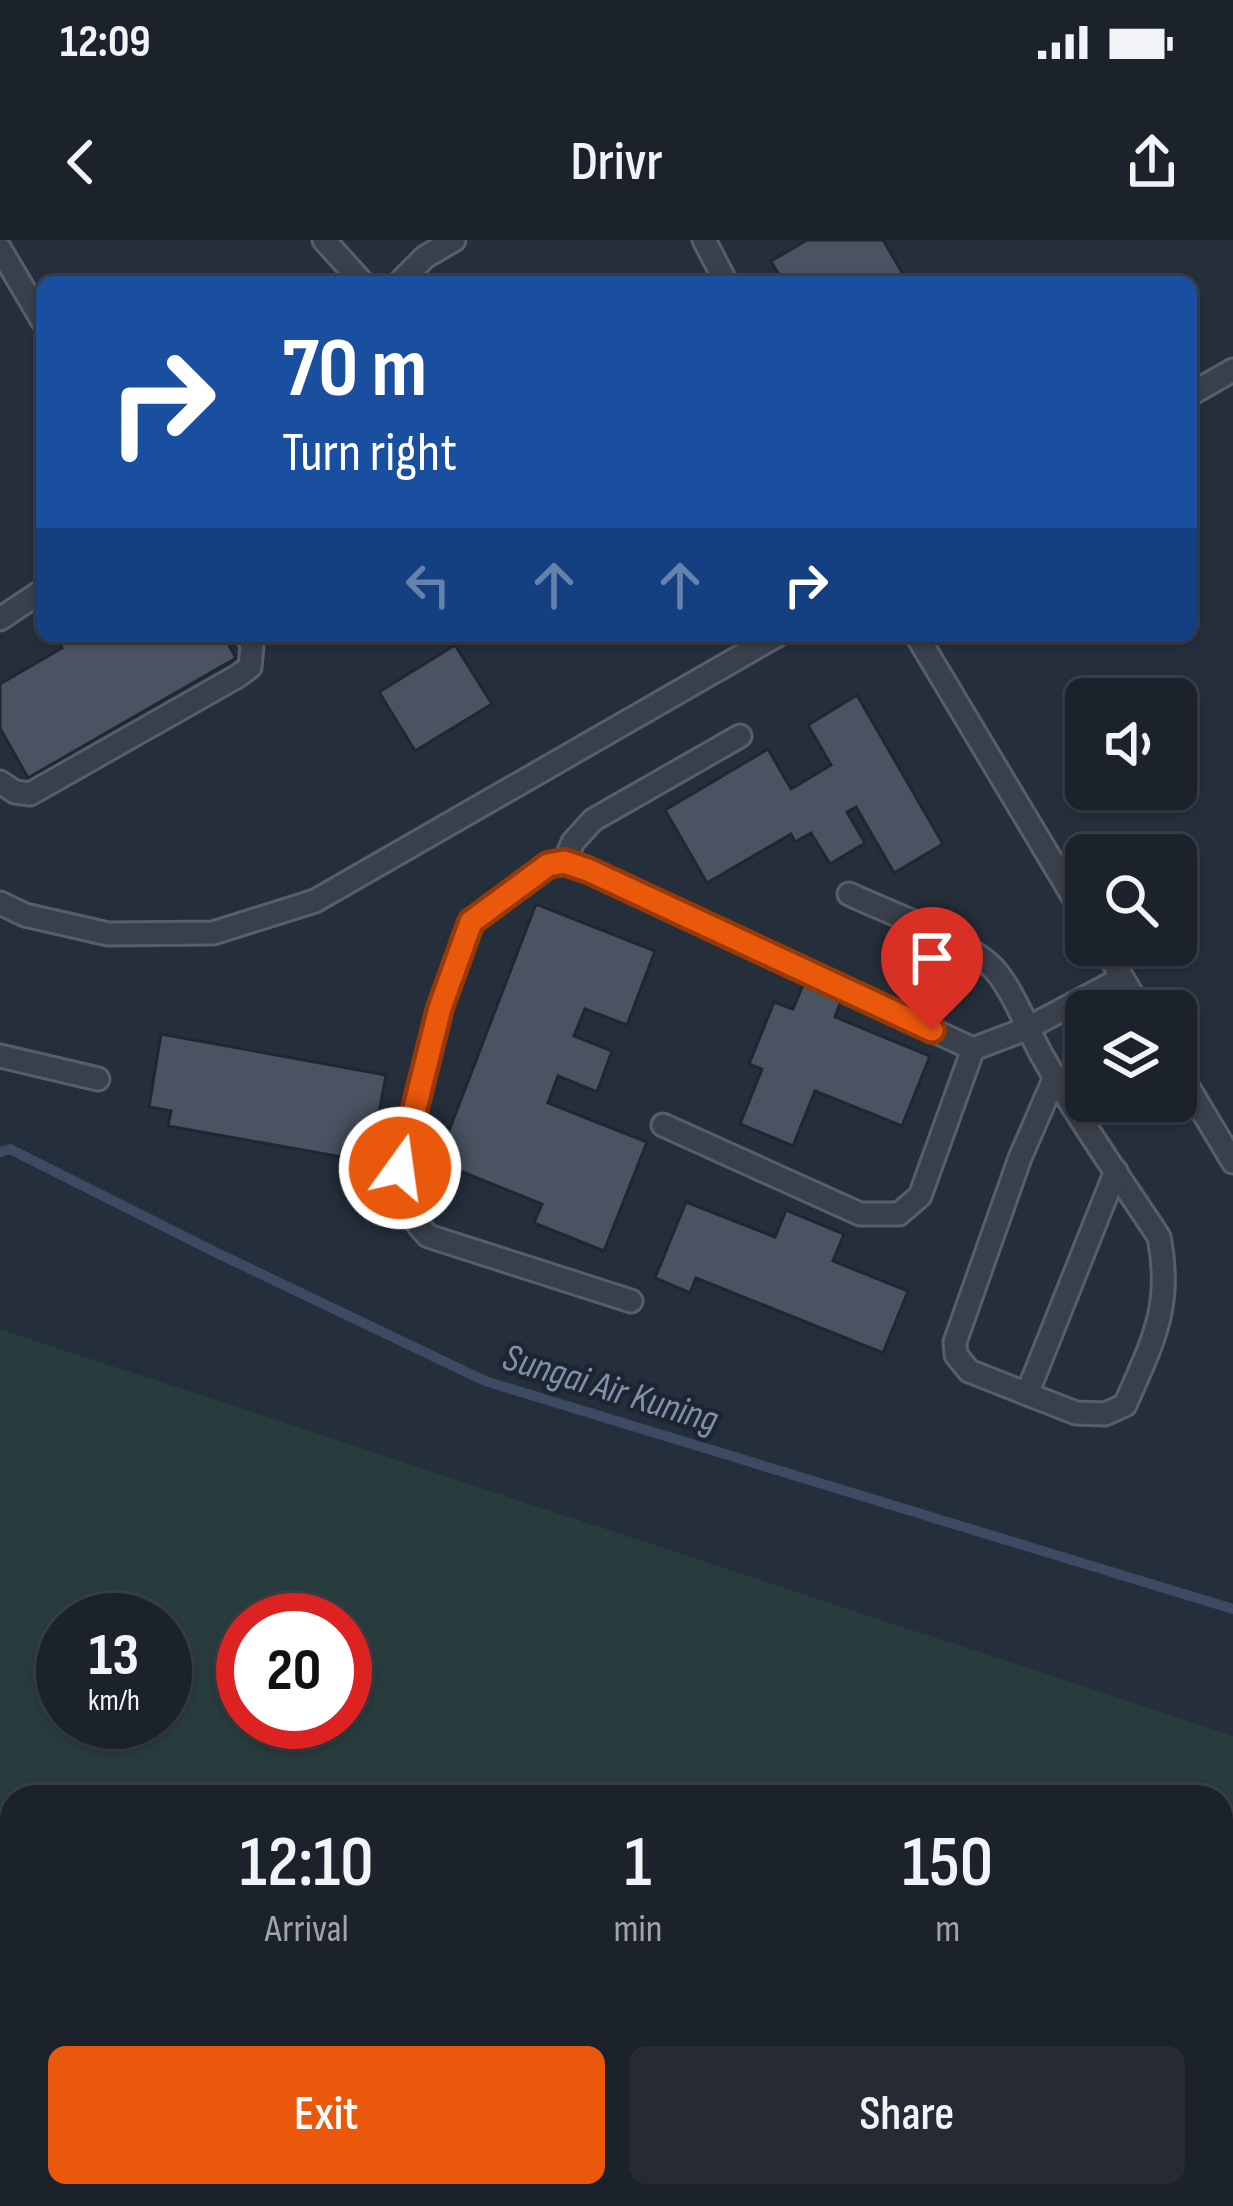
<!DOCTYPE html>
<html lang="en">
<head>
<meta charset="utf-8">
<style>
	:root { --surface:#1c222c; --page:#252a34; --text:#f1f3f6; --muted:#a0a4a9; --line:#3a3f48; --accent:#ea580c }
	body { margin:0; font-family:"Sofia Sans Condensed",sans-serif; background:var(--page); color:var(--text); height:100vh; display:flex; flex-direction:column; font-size:45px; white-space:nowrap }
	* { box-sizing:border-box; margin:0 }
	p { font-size:39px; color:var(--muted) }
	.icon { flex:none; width:66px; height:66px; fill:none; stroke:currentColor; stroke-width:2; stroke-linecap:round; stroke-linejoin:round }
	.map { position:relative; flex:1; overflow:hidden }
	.sheet { position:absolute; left:0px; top:1545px; width:1233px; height:423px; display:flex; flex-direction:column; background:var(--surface); border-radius:36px 36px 0 0; box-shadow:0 3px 9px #0004,0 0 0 3px var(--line) }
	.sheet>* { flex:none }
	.hud { position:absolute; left:36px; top:36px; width:1161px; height:366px; border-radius:18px; box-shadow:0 3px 9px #0004,0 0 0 3px var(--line); background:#1a4fa0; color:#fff; overflow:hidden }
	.fabs { position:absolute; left:1065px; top:438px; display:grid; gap:24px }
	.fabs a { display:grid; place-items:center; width:132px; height:132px; border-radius:18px; background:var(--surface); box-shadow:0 3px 9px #0004,0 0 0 3px var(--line); font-size:60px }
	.speed { position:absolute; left:36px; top:1353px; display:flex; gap:24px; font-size:60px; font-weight:700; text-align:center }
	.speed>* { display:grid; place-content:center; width:156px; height:156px; border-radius:50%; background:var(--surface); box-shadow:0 3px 9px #0004,0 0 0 3px var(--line); line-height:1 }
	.speed small { font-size:30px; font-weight:400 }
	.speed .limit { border:18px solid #d22; background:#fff; color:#111 }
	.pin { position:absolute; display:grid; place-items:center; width:102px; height:102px; color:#fff; margin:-123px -51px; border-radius:50% 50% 50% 0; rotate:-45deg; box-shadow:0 0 12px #0007 }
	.pin .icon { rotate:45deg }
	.me { position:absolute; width:132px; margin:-66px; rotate:14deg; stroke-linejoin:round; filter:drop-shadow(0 0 9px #0008) }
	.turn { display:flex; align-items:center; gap:42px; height:252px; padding:0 48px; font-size:54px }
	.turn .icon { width:156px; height:156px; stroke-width:2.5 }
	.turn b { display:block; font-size:84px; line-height:102px }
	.lanes { display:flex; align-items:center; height:114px; padding:0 48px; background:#0003; justify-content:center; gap:60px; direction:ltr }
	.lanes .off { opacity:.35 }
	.eta { display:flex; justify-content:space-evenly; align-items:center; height:204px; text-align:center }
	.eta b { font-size:72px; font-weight:600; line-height:84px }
	.primary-button { display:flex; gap:24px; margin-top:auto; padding:24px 48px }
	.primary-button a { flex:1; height:138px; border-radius:18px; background:var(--accent); color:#fff; font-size:48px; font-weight:600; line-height:138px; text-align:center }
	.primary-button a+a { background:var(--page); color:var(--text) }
	.status { display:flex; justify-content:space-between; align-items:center; height:84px; padding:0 60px; background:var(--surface); direction:ltr }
	.status svg { height:33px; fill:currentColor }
	header { display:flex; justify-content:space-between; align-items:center; height:156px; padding:0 48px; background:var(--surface); font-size:54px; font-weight:600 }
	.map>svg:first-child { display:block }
</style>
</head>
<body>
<div class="status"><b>12:09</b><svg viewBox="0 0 49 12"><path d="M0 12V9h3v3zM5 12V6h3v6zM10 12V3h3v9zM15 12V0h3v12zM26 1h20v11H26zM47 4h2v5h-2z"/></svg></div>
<header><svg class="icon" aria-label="back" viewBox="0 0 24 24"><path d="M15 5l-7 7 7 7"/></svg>Drivr<svg class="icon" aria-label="share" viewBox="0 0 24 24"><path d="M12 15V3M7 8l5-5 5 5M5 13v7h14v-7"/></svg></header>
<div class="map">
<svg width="1233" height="1966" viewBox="0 0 1233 1966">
	<rect width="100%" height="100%" fill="#252e3b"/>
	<path fill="#283b3d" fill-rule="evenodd" d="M0 1089 1233 1496V1790L1221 1819V1557H12V1956H1165L1161 1966H0ZM63 1380H165V1482H63ZM243 1380H345V1482H243Z"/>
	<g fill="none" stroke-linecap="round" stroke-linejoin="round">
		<path stroke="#3c4b63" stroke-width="10" d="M0 912 10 909 215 1012 485 1141 1233 1369"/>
	</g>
	<g fill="#4a5362" stroke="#202732" stroke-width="3">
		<path d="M807 0H883L903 34 889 42H783L771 21Z"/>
		<path d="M56 396H224L236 418 28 538 0 488V444L62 408Z"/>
		<path d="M455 405 492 464 415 511 379 452Z"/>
		<path d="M857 455 943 604 894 633 856 567 847 572 865 603 830 624 811 593 795 602 791 594 707 643 665 570 768 509 791 549 831 525 808 485Z"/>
		<path d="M536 664 655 711 627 785 585 769 574 796 612 811 597 852 558 836 548 863 647 902 604 1011 534 983 542 964 437 922Z"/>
		<path d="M803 745 841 761 835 777 930 816 902 886 815 851 793 906 740 884 762 829 749 824 774 762 793 769Z"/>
		<path d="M161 794 386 835 370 922 168 886 171 871 149 867Z"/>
		<path d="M686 962 775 997 786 970 844 994 833 1021 908 1051 883 1113 696 1038 690 1053 655 1038Z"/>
	</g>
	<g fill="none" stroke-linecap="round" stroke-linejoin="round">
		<defs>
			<g id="lane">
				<path d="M324 0 362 42"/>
				<path d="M704 0 726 42"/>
				<path d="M0 9 42 80"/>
				<path d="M400 42 425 17 454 0"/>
				<path d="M1191 154 1233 130"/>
				<path d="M0 379 42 351"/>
				<path d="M917 396 1086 678"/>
				<path d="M0 542 15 552 30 554 238 436 250 427 252 406 248 396"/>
				<path d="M564 623 573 602 593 580 740 496"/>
				<path d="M849 654C887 672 958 697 989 724 1011 743 1028 792 1044 819 1079 880 1120 938 1159 997 1173 1067 1152 1103 1125 1165L1105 1174 1076 1173 969 1131 956 1115 955 1102 1020 918 1055 837"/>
				<path d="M0 663 25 675 108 694 213 693 315 661 776 396"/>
				<path d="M1103 705 1142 771"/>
				<path d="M0 816 98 839"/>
				<path d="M1176 827 1233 922"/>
				<path d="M663 885 860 974H899L920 956 973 809 1026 789 1122 738"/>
				<path d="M631 1061 428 996C408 975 399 958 400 928L440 768 471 682 548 625 564 623 588 630 973 809"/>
				<path d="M1027 1154 1116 931"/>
			</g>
		</defs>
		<use href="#lane" stroke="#575e69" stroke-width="27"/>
		<use href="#lane" stroke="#39404b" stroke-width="21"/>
	</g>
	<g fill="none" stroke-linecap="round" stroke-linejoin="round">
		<defs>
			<path id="route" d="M400 928 440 768 471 682 548 625 564 622 588 630 932 790"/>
		</defs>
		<use href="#route" stroke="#983908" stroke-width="30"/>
		<use href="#route" stroke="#ea580c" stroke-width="21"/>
	</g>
	<g text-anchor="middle" stroke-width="9" stroke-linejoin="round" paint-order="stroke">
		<g font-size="39" font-style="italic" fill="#7e91ac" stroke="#1e2530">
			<text transform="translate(611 1147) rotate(17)" y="14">Sungai Air Kuning</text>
		</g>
	</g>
</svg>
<div class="fabs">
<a><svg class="icon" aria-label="sound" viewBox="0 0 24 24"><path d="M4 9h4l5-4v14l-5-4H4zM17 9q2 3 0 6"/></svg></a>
<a><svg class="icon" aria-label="search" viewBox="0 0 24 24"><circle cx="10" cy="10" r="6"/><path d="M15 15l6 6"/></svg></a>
<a><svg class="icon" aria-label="layers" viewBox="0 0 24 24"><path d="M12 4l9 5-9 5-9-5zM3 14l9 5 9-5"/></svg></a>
</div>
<div class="speed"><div>13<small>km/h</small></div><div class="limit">20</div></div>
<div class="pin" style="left:932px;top:790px;background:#d93025"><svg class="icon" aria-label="arrive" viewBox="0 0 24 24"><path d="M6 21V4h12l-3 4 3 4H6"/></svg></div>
<svg class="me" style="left:400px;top:928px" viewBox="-20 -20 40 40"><circle r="17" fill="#ea580c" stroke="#fff" stroke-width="3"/><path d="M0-11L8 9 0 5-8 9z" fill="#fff"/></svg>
<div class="hud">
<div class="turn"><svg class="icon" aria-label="right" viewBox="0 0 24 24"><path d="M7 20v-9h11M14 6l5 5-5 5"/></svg><div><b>70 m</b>Turn right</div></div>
<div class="lanes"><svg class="icon off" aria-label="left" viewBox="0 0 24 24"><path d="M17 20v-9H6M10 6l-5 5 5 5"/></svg><svg class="icon off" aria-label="ahead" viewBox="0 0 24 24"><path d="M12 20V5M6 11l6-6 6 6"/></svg><svg class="icon off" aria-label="ahead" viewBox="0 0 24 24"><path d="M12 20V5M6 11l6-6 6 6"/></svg><svg class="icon" aria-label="right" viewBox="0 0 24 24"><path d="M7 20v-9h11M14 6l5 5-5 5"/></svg></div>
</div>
<section class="sheet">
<div class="eta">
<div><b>12:10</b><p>Arrival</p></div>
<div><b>1</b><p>min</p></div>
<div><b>150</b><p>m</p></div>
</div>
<div class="primary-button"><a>Exit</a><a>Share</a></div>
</section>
</div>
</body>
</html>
